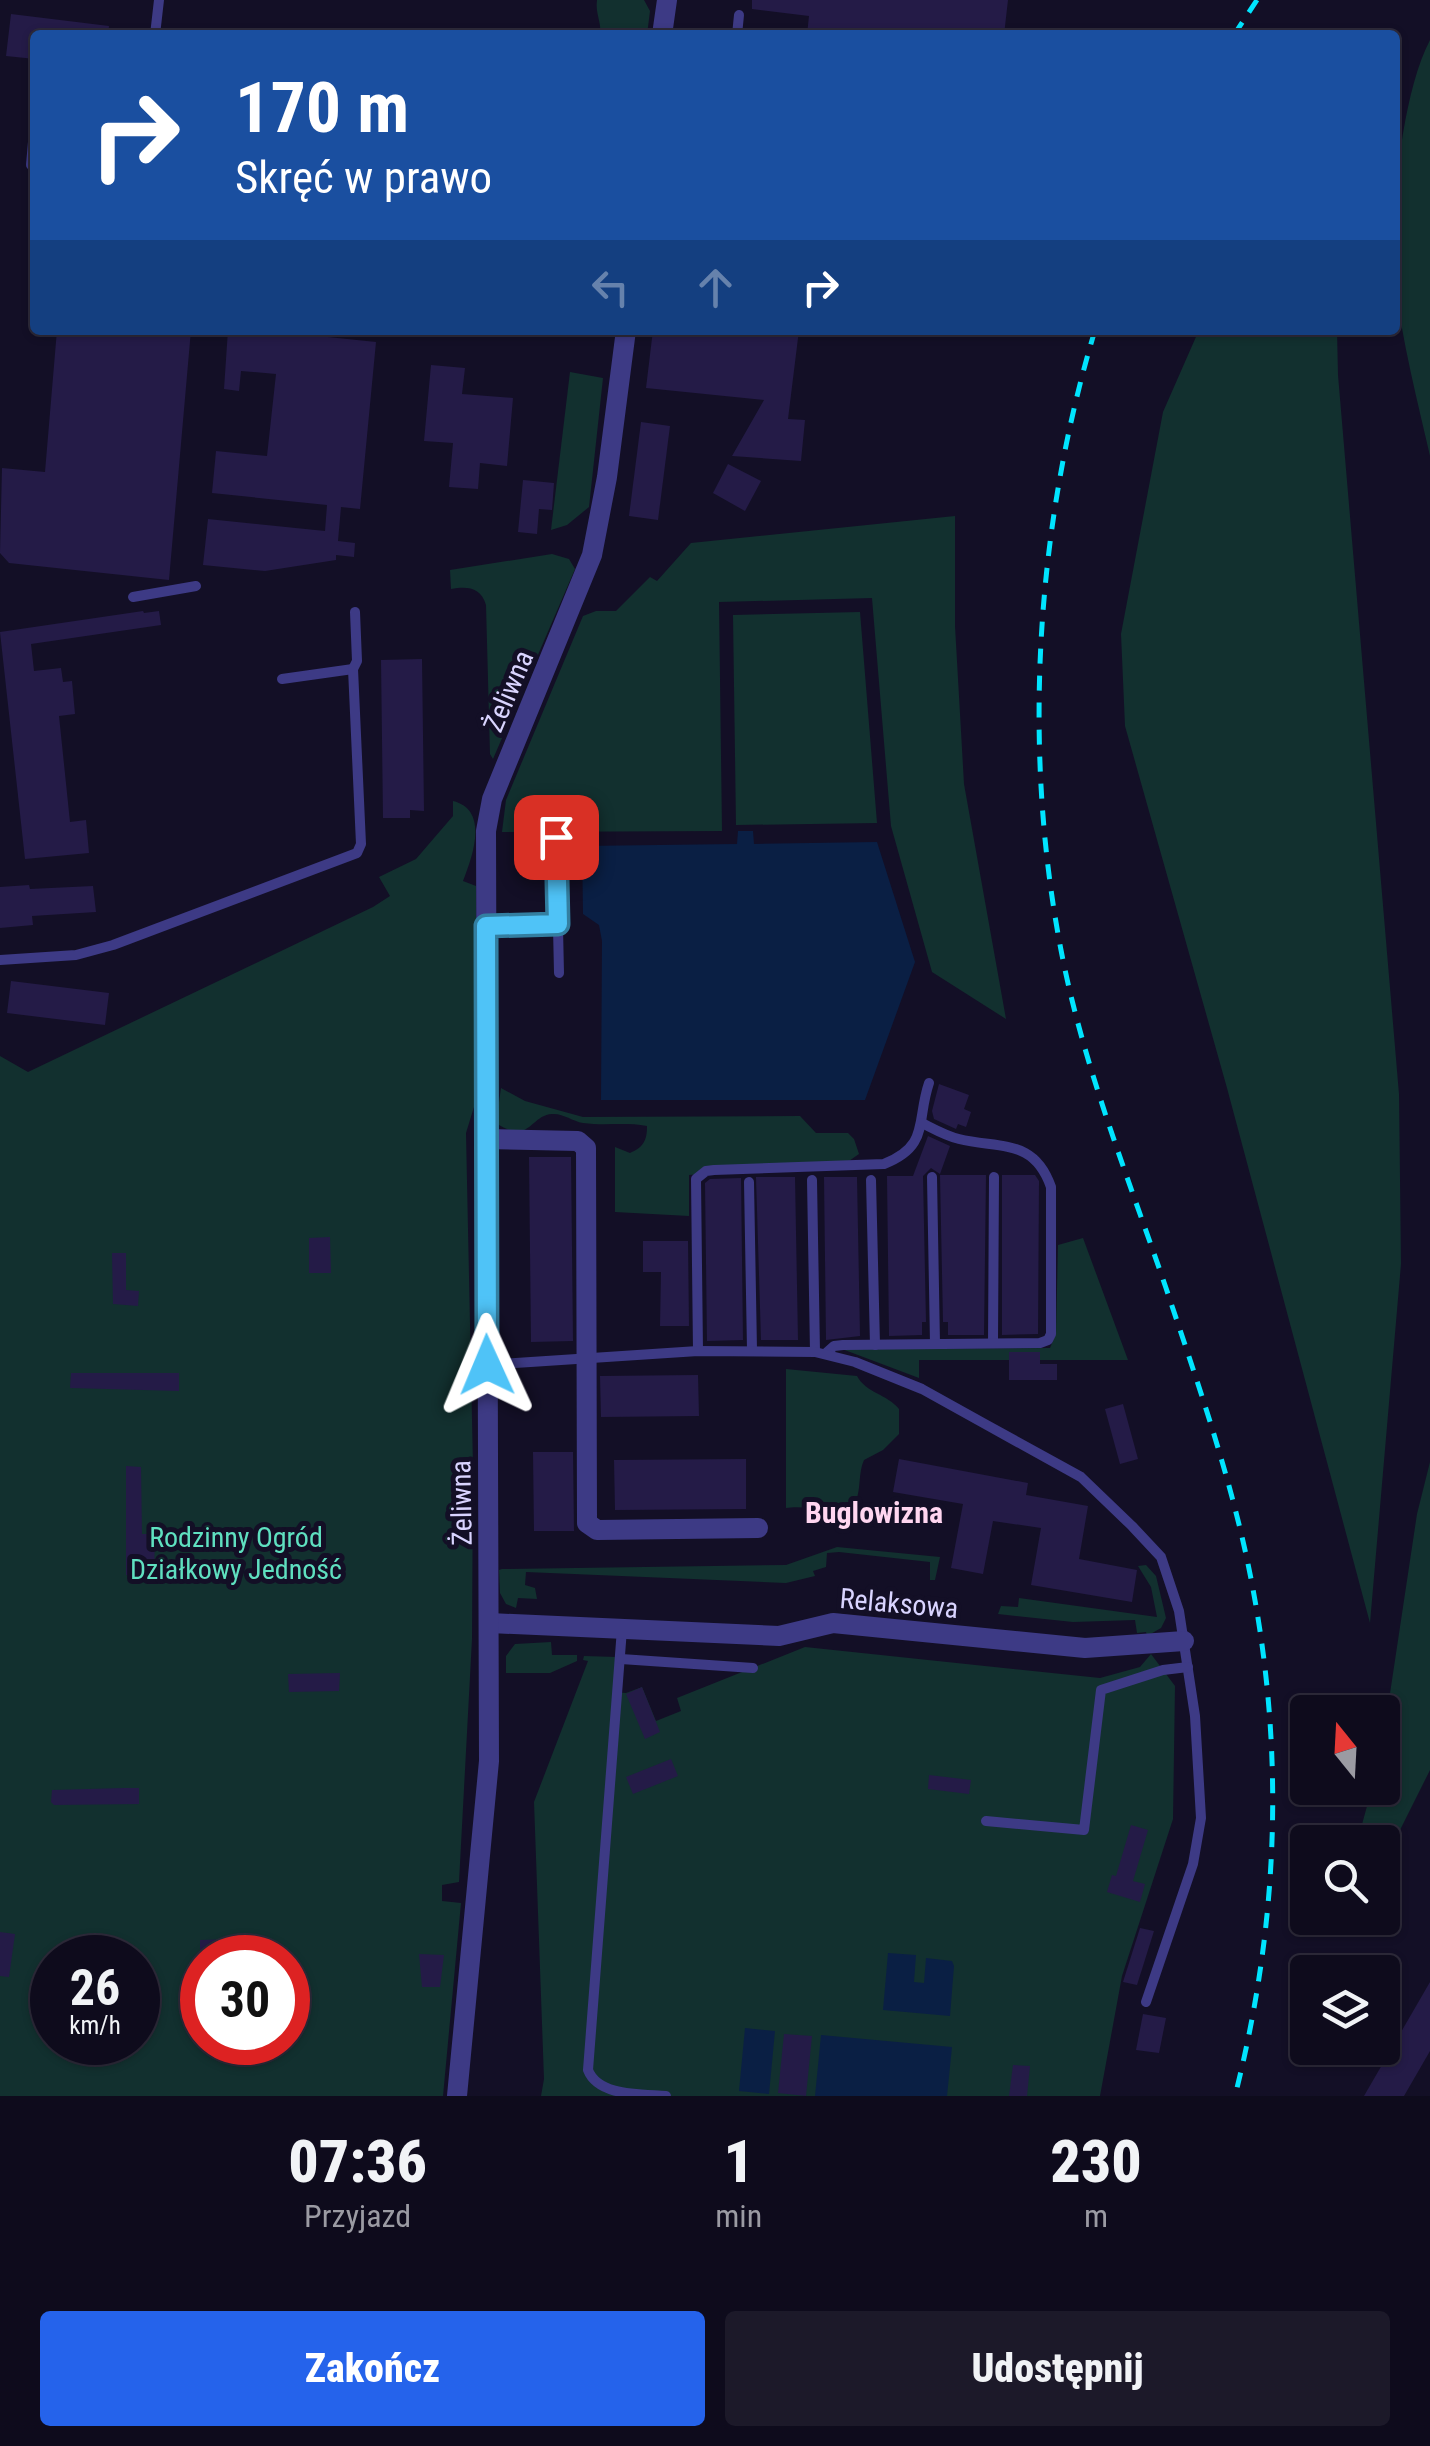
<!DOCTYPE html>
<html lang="pl">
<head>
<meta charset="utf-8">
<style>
	:root { --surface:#0e0b1c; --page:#1c1929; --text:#f1f3f6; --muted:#9b9ba3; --line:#2e2b3b; --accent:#2563eb }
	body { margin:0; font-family:"Roboto Condensed",sans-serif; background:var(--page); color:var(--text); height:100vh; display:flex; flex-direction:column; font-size:38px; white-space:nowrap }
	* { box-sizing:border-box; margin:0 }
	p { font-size:32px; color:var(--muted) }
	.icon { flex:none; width:55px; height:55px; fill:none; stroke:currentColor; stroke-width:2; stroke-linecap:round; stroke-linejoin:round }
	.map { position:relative; height:2096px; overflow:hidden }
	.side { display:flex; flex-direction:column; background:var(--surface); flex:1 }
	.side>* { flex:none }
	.banner { position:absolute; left:30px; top:30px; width:1370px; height:305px; border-radius:10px; box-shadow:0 2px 8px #0004,0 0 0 2px var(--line); background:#1a4fa0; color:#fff; overflow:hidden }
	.needle { width:65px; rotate:342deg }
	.tools { position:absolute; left:1290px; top:1695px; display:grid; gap:20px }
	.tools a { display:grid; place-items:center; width:110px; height:110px; border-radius:10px; background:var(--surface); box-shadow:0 2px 8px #0004,0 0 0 2px var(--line); font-size:50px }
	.speed { position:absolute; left:30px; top:1935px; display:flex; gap:20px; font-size:50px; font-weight:700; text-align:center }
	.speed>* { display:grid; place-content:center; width:130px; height:130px; border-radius:50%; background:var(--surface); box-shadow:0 2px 8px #0004,0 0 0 2px var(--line); line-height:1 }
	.speed small { font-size:25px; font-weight:400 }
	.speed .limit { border:15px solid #d22; background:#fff; color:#111 }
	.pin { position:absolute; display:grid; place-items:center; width:85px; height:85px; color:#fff; margin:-42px; border-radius:20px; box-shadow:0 5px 15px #0006 }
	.me { position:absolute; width:110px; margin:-55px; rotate:359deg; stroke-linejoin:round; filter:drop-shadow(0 0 8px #0008) }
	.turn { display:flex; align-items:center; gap:35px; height:210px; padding:0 40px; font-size:45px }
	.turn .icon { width:130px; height:130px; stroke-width:2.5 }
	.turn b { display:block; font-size:70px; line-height:85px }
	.lanes { display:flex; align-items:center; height:95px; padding:0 40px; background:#0003; justify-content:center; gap:50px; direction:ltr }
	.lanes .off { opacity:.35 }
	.eta { display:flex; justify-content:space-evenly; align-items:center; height:170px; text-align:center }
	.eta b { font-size:60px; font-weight:800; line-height:70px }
	.button { display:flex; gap:20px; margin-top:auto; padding:20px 40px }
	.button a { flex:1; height:115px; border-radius:10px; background:var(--accent); color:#fff; font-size:40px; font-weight:800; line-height:115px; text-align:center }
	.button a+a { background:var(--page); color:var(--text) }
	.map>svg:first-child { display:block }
</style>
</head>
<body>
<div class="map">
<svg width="1430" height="2096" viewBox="0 0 1430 2096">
	<rect width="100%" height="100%" fill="#130f26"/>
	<g fill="#12302f" fill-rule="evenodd">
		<path d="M597 0H644L650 11 647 35H600C602 22 595 14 597 0Z"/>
		<path d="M1430 40V456C1417 399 1402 341 1395 282 1389 220 1401 95 1430 40Z"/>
		<path d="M1199 330H1337L1338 375 1399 1094 1401 1264 1370 1623 1227 1088 1125 726 1121 634 1163 412Z"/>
		<path d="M570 372 603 378 589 507 567 525 551 530Z"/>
		<path d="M955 516V626L964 784 1006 1019 932 972 891 826 872 598 719 602 722 831 502 832 506 800 583 616 596 611H616L650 577 657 581 691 543Z"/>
		<path d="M552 554 569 559 575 569 493 759 490 754 486 605C481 587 467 586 451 589L450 570Z"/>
		<path d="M860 612 877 823 736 825 733 615Z"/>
		<path d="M453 801C490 810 472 858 463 881L476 886 477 1097 466 1133 473 1467 472 1639 459 1882 442 1885V1901L461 1903 443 2096H0V1056L28 1072 373 907 390 896 379 877 416 859 453 816ZM52 1958H138V2042H52ZM202 1958H288V2042H202Z"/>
		<path d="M501 1088 525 1101 583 1117 800 1116 816 1133H848L854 1139 859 1154 846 1163 689 1175V1216L615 1212V1147L630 1153C644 1147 647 1140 647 1126 626 1122 604 1126 583 1123 572 1121 563 1113 552 1114 530 1115 530 1146 496 1123Z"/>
		<path d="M1083 1238 1128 1360H919V1378L842 1349 1050 1348 1056 1333 1058 1245Z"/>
		<path d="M786 1369 857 1376C866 1393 887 1394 899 1409V1434L883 1450 864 1460C858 1473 861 1490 856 1500 846 1516 805 1504 786 1508Z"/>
		<path d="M1430 1462V1770L1397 1836 1361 1828 1372 1788H1382L1383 1740 1417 1514Z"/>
		<path d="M837 1547 940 1557 935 1580H930V1562L839 1552 827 1553 826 1567 813 1571 815 1576 786 1583 526 1572 525 1585 535 1588 537 1599 518 1598 516 1608 506 1604 500 1593 499 1570 502 1569 786 1565Z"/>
		<path d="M1146 1565 1156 1576 1166 1618 1161 1628 1147 1636 1146 1632 1137 1633 1135 1620 1073 1622 998 1614 1001 1606 1018 1607 1019 1598 1157 1617 1151 1587 1138 1566Z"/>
		<path d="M551 1642 552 1655H577V1661L550 1673H506V1656L515 1644Z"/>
		<path d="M805 1647 1100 1678 1140 1667 1151 1654 1175 1686 1173 1819 1122 1976 1100 2096H541L544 2079 534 1802 588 1661 583 1660 584 1656 617 1657 613 1692 626 1693 642 1687 656 1721 681 1711 677 1698Z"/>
	</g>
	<g fill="#0a1f44">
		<path d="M738 831H753L754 844 877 842 915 962 865 1100H601L602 941 599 925 583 914 582 846 737 844Z"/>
		<path d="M888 1953 916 1955 914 1982 924 1983 926 1958 952 1961 954 1966 950 2016 883 2010Z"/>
		<path d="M745 2028 775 2031 769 2094 739 2091Z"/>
		<path d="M821 2035 952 2047 947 2096H815Z"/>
	</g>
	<g fill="#241b47">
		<path d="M752 0H1008L1004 35H807L809 16 752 9Z"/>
		<path d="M11 14 109 26 108 35H35V59L6 56Z"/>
		<path d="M57 330H191L169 580 9 563 0 553 2 468 45 472Z"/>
		<path d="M228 330H261L376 342 360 509 341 507 338 541 355 543 354 557 336 555V560L265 571 203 565 208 519 325 531 327 505 212 493 216 451 267 456 276 374 241 371 239 391 224 389Z"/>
		<path d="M653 330H799L788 419 805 420 801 461 732 456 764 400 646 388Z"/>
		<path d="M431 365 465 368 462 394 513 398 507 466 480 463 478 489 449 487 453 443 424 441Z"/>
		<path d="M641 422 670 426 658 520 629 516Z"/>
		<path d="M728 464 761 481 745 511 713 493Z"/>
		<path d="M523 480 554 483 552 510 539 509 537 534 518 532Z"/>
		<path d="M143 611 144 613 159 611 161 625 31 644 34 671 61 668 63 682 72 681 75 714 59 716 70 822 86 820 89 853 25 859 0 632Z"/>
		<path d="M422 659 424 811 410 810V818H383L381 660Z"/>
		<path d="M29 885 30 889 93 886 96 912 32 916 33 925 0 928V887Z"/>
		<path d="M11 981 109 993 105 1025 7 1013Z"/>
		<path d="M939 1084 969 1095 964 1109 971 1112 966 1127 958 1124 956 1129 934 1119 932 1111Z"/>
		<path d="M928 1136 950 1146 940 1174 931 1168 923 1176 926 1322H922V1335L889 1336 887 1176H913Z"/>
		<path d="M529 1157H571L573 1341 531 1342Z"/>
		<path d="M940 1175H986L984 1335H948V1322H943Z"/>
		<path d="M1002 1175H1035L1039 1181 1038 1334 1002 1335Z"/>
		<path d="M756 1177H795L798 1340H761Z"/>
		<path d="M824 1177H857L860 1336 826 1340Z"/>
		<path d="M741 1178 743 1340 707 1341 705 1183 710 1179Z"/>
		<path d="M330 1237 331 1273H309V1238Z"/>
		<path d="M643 1241H688L689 1326H660L661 1272H643Z"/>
		<path d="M112 1253H126V1290L139 1291 138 1306 113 1304Z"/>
		<path d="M1009 1352H1040V1364H1057V1380H1009Z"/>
		<path d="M71 1373H179V1391L70 1388Z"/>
		<path d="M698 1375 699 1416 601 1417 600 1376Z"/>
		<path d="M1123 1404 1138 1459 1120 1464 1105 1409Z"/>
		<path d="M533 1452H573L574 1531H534Z"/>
		<path d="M746 1459V1509L615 1510 614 1460Z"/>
		<path d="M899 1459 1028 1483 1026 1495 1088 1506 1079 1559 1137 1570 1132 1602 1031 1585 1041 1528 993 1521 983 1574 951 1568 963 1504 893 1492Z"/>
		<path d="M126 1466 141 1467 142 1534H155L154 1575H126Z"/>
		<path d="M340 1673 339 1691 289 1692 288 1674Z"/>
		<path d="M642 1687 660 1732 645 1739 626 1694Z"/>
		<path d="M671 1759 678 1776 633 1794 626 1777Z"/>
		<path d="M929 1775 971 1780 969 1794 928 1789Z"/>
		<path d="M124 1788H139V1804L54 1805 51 1802 52 1790Z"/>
		<path d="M1131 1825 1148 1830 1133 1881 1145 1884 1140 1902 1107 1892 1112 1875 1116 1876Z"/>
		<path d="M1140 1928 1154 1931 1137 1985 1123 1982Z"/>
		<path d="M0 1932 15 1934 9 1977 0 1976Z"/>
		<path d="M233 1935H251V1955L200 1958V1940L233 1939Z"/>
		<path d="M419 1954 444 1955 440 1987H422Z"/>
		<path d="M1430 1982V2051L1404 2096H1364Z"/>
		<path d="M1143 2014 1166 2018 1159 2053 1136 2050Z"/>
		<path d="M784 2034 812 2036 806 2096 778 2093Z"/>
		<path d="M1013 2065 1030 2066 1027 2096H1009Z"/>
	</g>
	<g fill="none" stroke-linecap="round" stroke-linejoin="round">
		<g stroke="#3d3a85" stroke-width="10">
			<path d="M155 35 159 0"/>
			<path d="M737 35 739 15"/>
			<path d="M31 165 35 119"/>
			<path d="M133 597 196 586"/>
			<path d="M282 679 353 669"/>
			<path d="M556 837 559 973"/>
			<path d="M487 926 558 924"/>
			<path d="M0 960 76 955 113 945 357 853 361 844 353 669 357 661 355 612"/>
			<path d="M932 1177 935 1344"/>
			<path d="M812 1180 815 1352"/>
			<path d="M871 1180 875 1345"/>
			<path d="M749 1182 752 1350"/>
			<path d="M993 1343 994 1177"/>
			<path d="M698 1351 696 1179 706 1171 714 1170 884 1164C930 1146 916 1121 929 1083"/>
			<path d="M825 1354 834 1346 843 1345 1040 1343 1048 1340 1051 1334V1187C1034 1138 1000 1149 959 1139 946 1136 934 1129 922 1123"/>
			<path d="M487 1365 698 1351 815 1352 855 1362 922 1389 985 1424 1081 1477 1132 1526 1161 1557 1179 1611 1195 1716 1201 1818 1193 1864 1146 2002"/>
			<path d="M622 1629 588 2070C598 2096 639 2094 666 2096"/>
			<path d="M621 1659 753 1668"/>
			<path d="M986 1821 1084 1830 1101 1690 1163 1670 1188 1667"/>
		</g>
		<g stroke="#3d3a85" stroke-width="20">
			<path d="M662 35 667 0"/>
			<path d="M486 1139 578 1141 586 1148 587 1523 597 1530 758 1528"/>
			<path d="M490 1623 779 1636 833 1623 1085 1648 1184 1641"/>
			<path d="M457 2096 489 1761 486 831 492 799 592 555 607 477 626 330"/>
		</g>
		<g stroke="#00e5ff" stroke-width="5" stroke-dasharray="15 12" stroke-linecap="butt">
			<path d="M1234 35 1257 0"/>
			<path d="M1095 330C1036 526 1022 748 1061 950 1083 1065 1128 1177 1166 1288 1198 1384 1233 1483 1252 1584 1285 1756 1278 1926 1235 2096"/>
		</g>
	</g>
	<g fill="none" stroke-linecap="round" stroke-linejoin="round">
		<defs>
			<path id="route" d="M487 1365 486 926 558 924 556 837"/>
		</defs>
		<use href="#route" stroke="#337fa1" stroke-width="25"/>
		<use href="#route" stroke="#4fc3f7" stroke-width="18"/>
	</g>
	<g text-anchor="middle" stroke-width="10" stroke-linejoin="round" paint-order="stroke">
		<g font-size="28" fill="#d9d4ff" stroke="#130f26">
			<text transform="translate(508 691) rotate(-67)" y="10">Żeliwna</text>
			<text transform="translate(461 1503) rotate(-91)" y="10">Żeliwna</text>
			<text transform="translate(899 1603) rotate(5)" y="10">Relaksowa</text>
		</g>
		<g font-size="28" fill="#5fe0c0" stroke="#130f26">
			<text x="236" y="1547">Rodzinny Ogród<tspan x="236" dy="32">Działkowy Jedność</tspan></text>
		</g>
		<g font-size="30" font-weight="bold" fill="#ffd6f0" stroke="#130f26">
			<text x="874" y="1523">Buglowizna</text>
		</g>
	</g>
</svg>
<div class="tools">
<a><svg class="needle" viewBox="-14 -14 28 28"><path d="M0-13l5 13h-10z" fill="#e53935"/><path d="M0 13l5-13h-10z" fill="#9b9ba3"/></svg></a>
<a><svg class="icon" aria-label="search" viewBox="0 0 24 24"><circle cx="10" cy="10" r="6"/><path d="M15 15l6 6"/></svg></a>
<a><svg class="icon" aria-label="layers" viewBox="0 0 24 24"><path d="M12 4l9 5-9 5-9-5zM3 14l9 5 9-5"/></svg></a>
</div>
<div class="speed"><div>26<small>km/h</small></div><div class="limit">30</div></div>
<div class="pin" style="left:556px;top:837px;background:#d93025"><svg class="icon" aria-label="arrive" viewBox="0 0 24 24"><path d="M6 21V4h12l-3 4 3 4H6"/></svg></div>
<svg class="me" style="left:487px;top:1365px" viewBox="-20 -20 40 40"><path d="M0-17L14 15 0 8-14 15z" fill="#4fc3f7" stroke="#fff" stroke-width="4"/></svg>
<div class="banner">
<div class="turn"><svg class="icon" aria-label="right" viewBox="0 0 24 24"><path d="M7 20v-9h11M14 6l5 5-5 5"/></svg><div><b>170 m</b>Skręć w prawo</div></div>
<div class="lanes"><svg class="icon off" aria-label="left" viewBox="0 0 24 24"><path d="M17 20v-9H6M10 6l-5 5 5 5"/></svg><svg class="icon off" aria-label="ahead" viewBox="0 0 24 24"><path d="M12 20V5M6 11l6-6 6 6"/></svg><svg class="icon" aria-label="right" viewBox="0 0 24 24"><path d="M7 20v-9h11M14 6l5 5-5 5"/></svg></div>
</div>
</div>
<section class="side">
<div class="eta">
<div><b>07:36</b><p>Przyjazd</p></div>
<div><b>1</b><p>min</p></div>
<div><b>230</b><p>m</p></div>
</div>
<div class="button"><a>Zakończ</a><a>Udostępnij</a></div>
</section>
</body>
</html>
